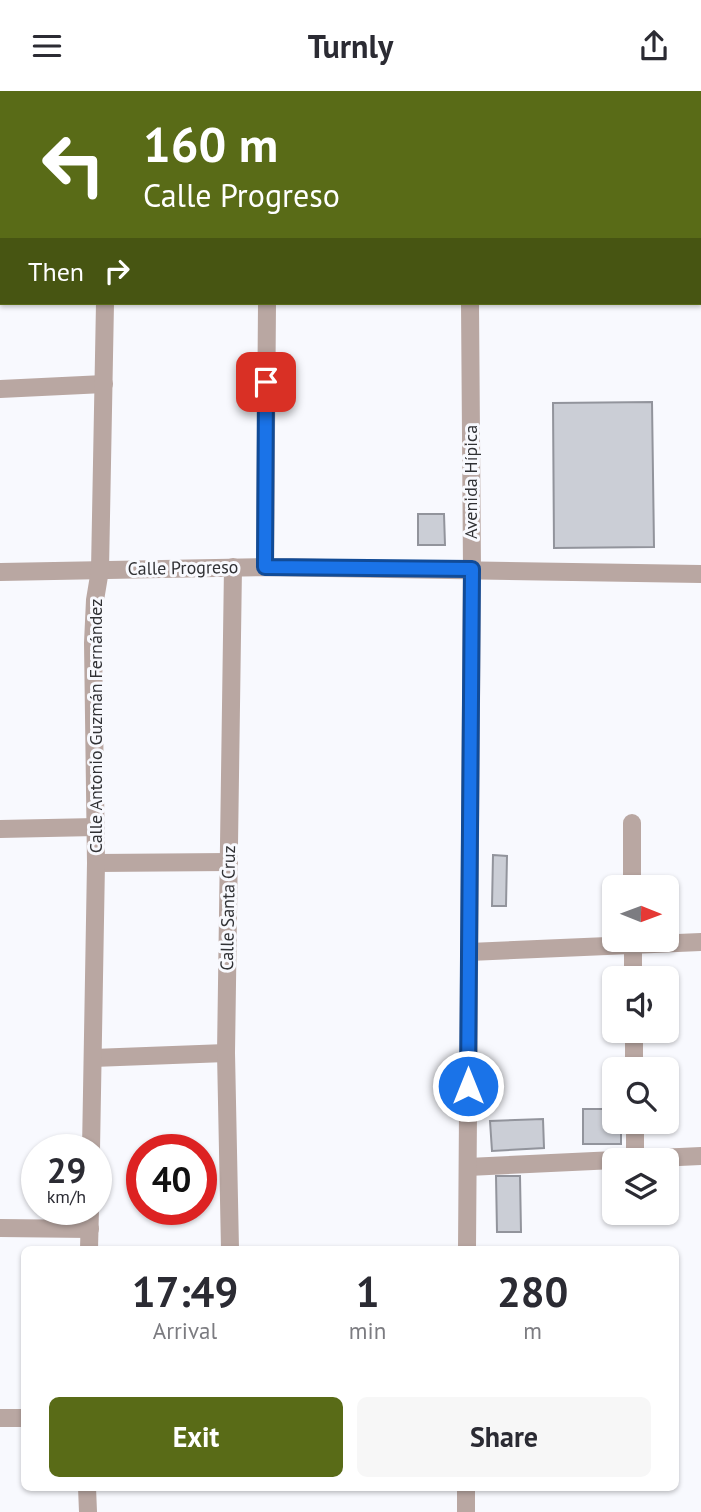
<!DOCTYPE html>
<html lang="en">
<head>
<meta charset="utf-8">
<style>
	:root { --surface:#fff; --page:#f7f7f7; --text:#2b2b33; --muted:#7c7c81; --accent:#596b17 }
	body { margin:0; font-family:"PT Sans",sans-serif; background:var(--page); color:var(--text); height:100vh; display:flex; flex-direction:column; font-size:26px; white-space:nowrap }
	* { box-sizing:border-box; margin:0 }
	p { font-size:23px; color:var(--muted) }
	.icon { flex:none; width:38px; height:38px; fill:none; stroke:currentColor; stroke-width:2; stroke-linecap:round; stroke-linejoin:round }
	.map { position:relative; flex:1; overflow:hidden }
	.details { position:absolute; left:21px; top:1155px; width:658px; height:245px; display:flex; flex-direction:column; background:var(--surface); border-radius:10px; box-shadow:0 2px 5px #0004 }
	.details>* { flex:none }
	.banner { position:absolute; left:0px; top:0px; width:702px; height:214px; box-shadow:0 2px 5px #0004; background:#596b17; color:#fff; overflow:hidden }
	.needle { width:46px; rotate:91deg }
	.controls { position:absolute; left:602px; top:784px; display:grid; gap:14px }
	.controls a { display:grid; place-items:center; width:77px; height:77px; border-radius:10px; background:var(--surface); box-shadow:0 2px 5px #0004; font-size:35px }
	.speed { position:absolute; left:21px; top:1043px; display:flex; gap:14px; font-size:35px; font-weight:700; text-align:center }
	.speed>* { display:grid; place-content:center; width:91px; height:91px; border-radius:50%; background:var(--surface); box-shadow:0 2px 5px #0004; line-height:1 }
	.speed small { font-size:18px; font-weight:400 }
	.speed .limit { border:10px solid #d22; background:#fff; color:#111 }
	.pin { position:absolute; display:grid; place-items:center; width:60px; height:60px; color:#fff; margin:-30px; border-radius:14px; box-shadow:0 4px 10px #0006 }
	.me { position:absolute; width:77px; margin:-38px; rotate:0deg; stroke-linejoin:round; filter:drop-shadow(0 0 5px #0008) }
	.turn { display:flex; align-items:center; gap:24px; height:147px; padding:0 28px; font-size:32px }
	.turn .icon { width:91px; height:91px; stroke-width:2.5 }
	.turn b { display:block; font-size:49px; line-height:60px }
	.then { display:flex; align-items:center; height:66px; padding:0 28px; background:#0003; gap:14px; font-size:26px }
	.eta { display:flex; justify-content:space-evenly; align-items:center; height:119px; text-align:center }
	.eta b { font-size:42px; font-weight:800; line-height:49px }
	.action { display:flex; gap:14px; margin-top:auto; padding:14px 28px }
	.action a { flex:1; height:80px; border-radius:10px; background:var(--accent); color:#fff; font-size:28px; font-weight:800; line-height:80px; text-align:center }
	.action a+a { background:var(--page); color:var(--text) }
	header { display:flex; justify-content:space-between; align-items:center; height:91px; padding:0 28px; background:var(--surface); font-size:32px; font-weight:800 }
	.map>svg:first-child { display:block }
</style>
</head>
<body>
<header><svg class="icon" aria-label="menu" viewBox="0 0 24 24"><path d="M4 6h16M4 12h16M4 18h16"/></svg>Turnly<svg class="icon" aria-label="share" viewBox="0 0 24 24"><path d="M12 15V3M7 8l5-5 5 5M5 13v7h14v-7"/></svg></header>
<div class="map">
<svg width="701" height="1421" viewBox="0 0 701 1421">
	<rect width="100%" height="100%" fill="#f8f9fe"/>
	<g fill="#cbced6" stroke="#92949c" stroke-width="2">
		<path d="M652 311 654 456 554 457 553 312Z"/>
		<path d="M418 423H444L445 454H418Z"/>
		<path d="M493 764 507 765 506 815H492Z"/>
		<path d="M583 1018H614V1031H621V1053H583Z"/>
		<path d="M543 1028 544 1057 492 1060 490 1030Z"/>
		<path d="M496 1085H520L521 1141H497Z"/>
	</g>
	<g fill="none" stroke-linecap="round" stroke-linejoin="round">
		<g stroke="#b9a7a2" stroke-width="18">
			<path d="M105 2V0"/>
			<path d="M268 2V0"/>
			<path d="M0 101H2"/>
			<path d="M0 298 104 293"/>
			<path d="M265 476 267 212"/>
			<path d="M0 481 265 476 701 483"/>
			<path d="M632 732V796"/>
			<path d="M0 738 96 736"/>
			<path d="M96 772 229 771"/>
			<path d="M633 849V887"/>
			<path d="M469 861 701 851"/>
			<path d="M634 940V978"/>
			<path d="M93 967 226 962"/>
			<path d="M635 1031V1068"/>
			<path d="M91 1059 96 772 93 552 95 509 100 479 105 212"/>
			<path d="M468 1076 701 1065"/>
			<path d="M0 1137 90 1138"/>
			<path d="M89 1158 90 1118"/>
			<path d="M230 1158 226 962 233 476"/>
			<path d="M0 1327H24"/>
			<path d="M87 1396 88 1421"/>
		</g>
		<g stroke="#b9a7a2" stroke-width="18">
			<path d="M469 0V2"/>
			<path d="M467 1158 472 478 470 212"/>
			<path d="M466 1421V1396"/>
		</g>
	</g>
	<g fill="none" stroke-linecap="round" stroke-linejoin="round">
		<defs>
			<path id="route" d="M266 291 265 476 472 478 468 995"/>
		</defs>
		<use href="#route" stroke="#114b97" stroke-width="18"/>
		<use href="#route" stroke="#1a73e8" stroke-width="12"/>
	</g>
	<g text-anchor="middle" stroke-width="6" stroke-linejoin="round" paint-order="stroke">
		<g font-size="18" fill="#303134" stroke="#f8f9fe">
			<text transform="translate(471 391) rotate(-90)" y="6">Avenida Hípica</text>
			<text transform="translate(183 477) rotate(-1)" y="6">Calle Progreso</text>
			<text transform="translate(96 635) rotate(-90)" y="6">Calle Antonio Guzmán Fernández</text>
			<text transform="translate(228 817) rotate(-89)" y="6">Calle Santa Cruz</text>
		</g>
	</g>
</svg>
<div class="controls">
<a><svg class="needle" viewBox="-14 -14 28 28"><path d="M0-13l5 13h-10z" fill="#e53935"/><path d="M0 13l5-13h-10z" fill="#7c7c81"/></svg></a>
<a><svg class="icon" aria-label="sound" viewBox="0 0 24 24"><path d="M4 9h4l5-4v14l-5-4H4zM17 9q2 3 0 6"/></svg></a>
<a><svg class="icon" aria-label="search" viewBox="0 0 24 24"><circle cx="10" cy="10" r="6"/><path d="M15 15l6 6"/></svg></a>
<a><svg class="icon" aria-label="layers" viewBox="0 0 24 24"><path d="M12 4l9 5-9 5-9-5zM3 14l9 5 9-5"/></svg></a>
</div>
<div class="speed"><div>29<small>km/h</small></div><div class="limit">40</div></div>
<div class="pin" style="left:266px;top:291px;background:#d93025"><svg class="icon" aria-label="arrive" viewBox="0 0 24 24"><path d="M6 21V4h12l-3 4 3 4H6"/></svg></div>
<svg class="me" style="left:468px;top:995px" viewBox="-20 -20 40 40"><circle r="17" fill="#1a73e8" stroke="#fff" stroke-width="3"/><path d="M0-11L8 9 0 5-8 9z" fill="#fff"/></svg>
<div class="banner">
<div class="turn"><svg class="icon" aria-label="left" viewBox="0 0 24 24"><path d="M17 20v-9H6M10 6l-5 5 5 5"/></svg><div><b>160 m</b>Calle Progreso</div></div>
<div class="then">Then<svg class="icon" aria-label="right" viewBox="0 0 24 24"><path d="M7 20v-9h11M14 6l5 5-5 5"/></svg></div>
</div>
<section class="details">
<div class="eta">
<div><b>17:49</b><p>Arrival</p></div>
<div><b>1</b><p>min</p></div>
<div><b>280</b><p>m</p></div>
</div>
<div class="action"><a>Exit</a><a>Share</a></div>
</section>
</div>
</body>
</html>
